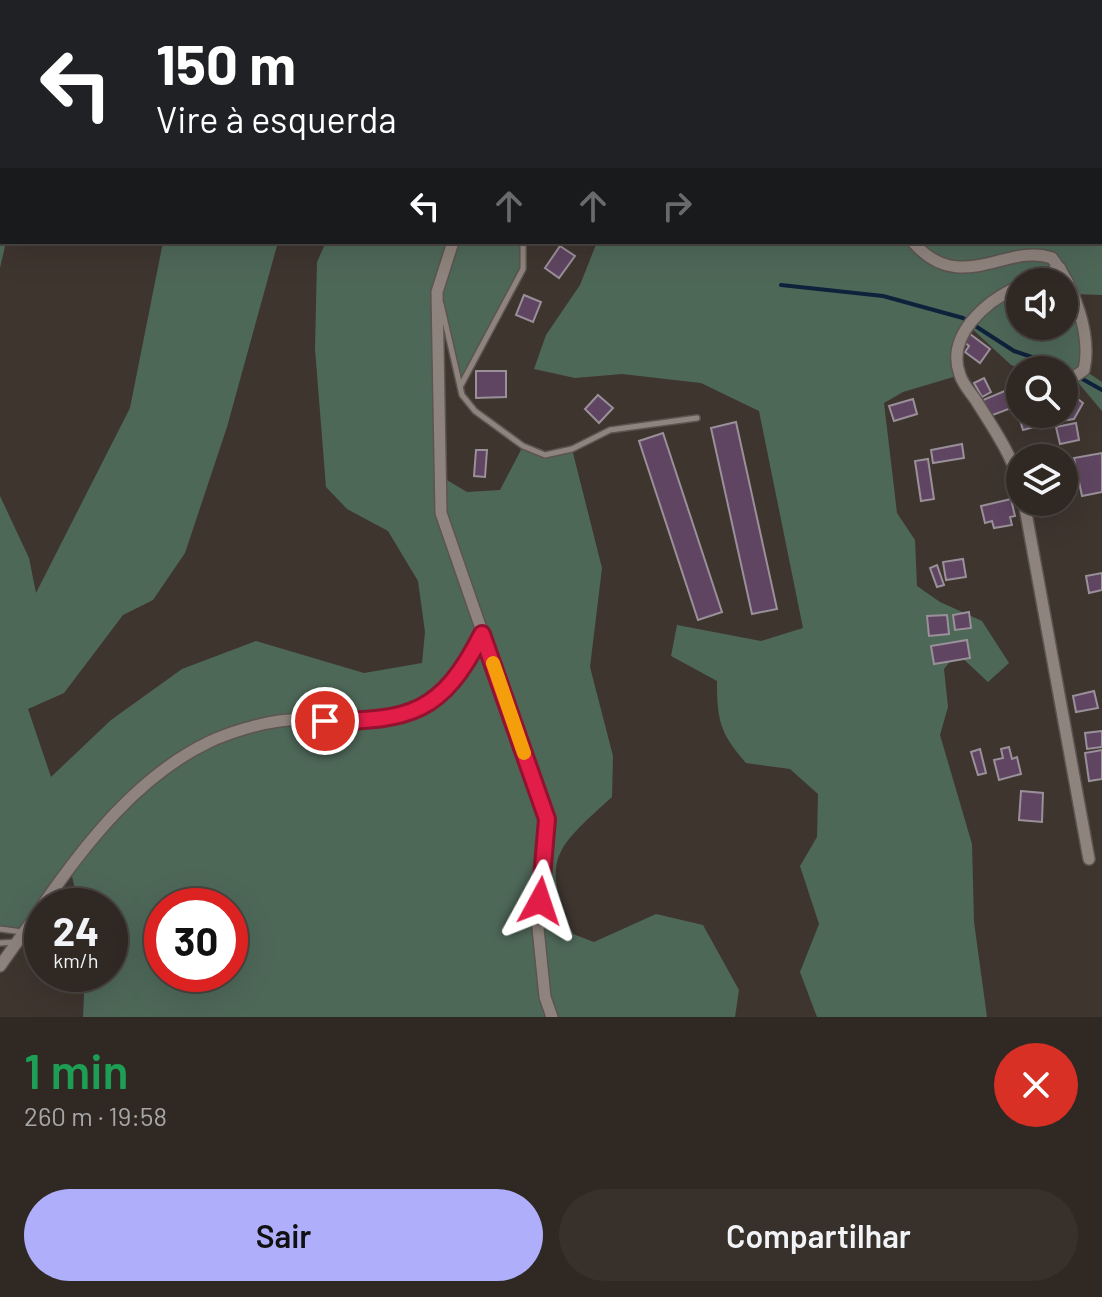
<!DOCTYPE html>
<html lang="pt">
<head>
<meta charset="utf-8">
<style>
	:root { --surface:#2f2823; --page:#37302b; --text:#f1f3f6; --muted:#a7a6a6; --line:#4a4441; --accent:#afaefa }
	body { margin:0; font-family:Barlow,sans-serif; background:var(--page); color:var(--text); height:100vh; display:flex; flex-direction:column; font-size:30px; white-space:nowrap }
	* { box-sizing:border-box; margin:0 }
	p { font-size:26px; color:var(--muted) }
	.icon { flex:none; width:44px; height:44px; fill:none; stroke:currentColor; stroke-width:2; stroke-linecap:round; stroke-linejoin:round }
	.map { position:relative; height:1017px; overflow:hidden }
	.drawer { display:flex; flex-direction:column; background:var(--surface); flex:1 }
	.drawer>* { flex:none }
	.top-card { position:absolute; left:0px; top:0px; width:1102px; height:244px; box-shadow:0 8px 32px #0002,0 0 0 2px var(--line); background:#202124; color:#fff; overflow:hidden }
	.buttons { position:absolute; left:1006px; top:268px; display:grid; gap:16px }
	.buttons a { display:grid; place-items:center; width:72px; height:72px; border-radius:50%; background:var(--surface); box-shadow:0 8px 32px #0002,0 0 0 2px var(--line); font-size:40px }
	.speed { position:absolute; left:24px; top:888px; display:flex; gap:16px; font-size:40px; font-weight:700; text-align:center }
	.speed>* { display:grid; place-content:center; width:104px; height:104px; border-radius:50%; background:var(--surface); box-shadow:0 8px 32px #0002,0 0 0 2px var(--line); line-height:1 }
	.speed small { font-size:20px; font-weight:400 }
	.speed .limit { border:12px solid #d22; background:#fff; color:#111 }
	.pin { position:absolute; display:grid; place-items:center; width:68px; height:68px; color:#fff; margin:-34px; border:4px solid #fff; border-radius:50%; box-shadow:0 2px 8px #0007 }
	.me { position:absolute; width:88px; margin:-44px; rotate:5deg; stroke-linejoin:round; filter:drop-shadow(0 0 6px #0008) }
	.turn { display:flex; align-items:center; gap:28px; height:168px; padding:0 24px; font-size:36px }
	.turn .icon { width:104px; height:104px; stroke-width:2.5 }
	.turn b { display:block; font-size:56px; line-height:68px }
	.lanes { display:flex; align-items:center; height:76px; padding:0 24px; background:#0003; justify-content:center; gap:40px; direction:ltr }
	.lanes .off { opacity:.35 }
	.round { display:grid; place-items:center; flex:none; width:84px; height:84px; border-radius:42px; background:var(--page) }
	.headline { display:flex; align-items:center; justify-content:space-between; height:136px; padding:0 24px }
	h1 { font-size:48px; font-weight:600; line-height:60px; color:#1e9e55 }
	.action { display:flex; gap:16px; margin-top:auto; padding:16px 24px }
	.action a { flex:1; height:92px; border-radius:48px; background:var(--accent); color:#111; font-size:32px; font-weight:600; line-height:92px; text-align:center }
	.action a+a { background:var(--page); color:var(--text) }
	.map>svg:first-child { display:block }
</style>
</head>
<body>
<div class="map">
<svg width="1102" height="1017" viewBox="0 0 1102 1017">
	<rect width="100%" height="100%" fill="#3f352f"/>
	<g fill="#4e6858" fill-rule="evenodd">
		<path d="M0 0 119 2H2V242H6L0 268Z"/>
		<path d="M1018 0H1102V295L1073 294 1084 330V370L1102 382V411L1075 379 1064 378V370H1023L1011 365 968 325 964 330 960 375 903 392 884 403 897 513 915 540 917 586 940 602 982 621 1009 663 988 682 957 653 944 669 948 707 940 735 972 844 974 922 987 1017H817L800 972 819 924 800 866 817 837 818 794 790 769 746 763C720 733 717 721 717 681L671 656 677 625 761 641 803 628 759 411 701 383 622 374 575 378 534 369 546 335 580 285 597 242H1100V2ZM1020 282H1064V326H1020Z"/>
		<path d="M163 242H278L227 427 185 553 153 600 123 615 64 693 28 709 51 777 111 720 182 669 256 641 364 673 422 663 425 632 418 581 388 531 347 509 326 487 315 349 317 262 326 242H523V269L460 386 457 360 438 296 440 476 467 492 500 490 523 446 545 455 572 449 602 568 590 667 613 756 612 797C555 849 540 858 573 934L594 942 656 914 703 925 739 990 735 1017H83L85 974H110V906H79L70 868 25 932 0 929V496L29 558 36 593 130 408ZM162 906H230V974H162Z"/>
	</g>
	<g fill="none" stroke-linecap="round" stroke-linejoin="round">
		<path stroke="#0f223c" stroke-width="4" d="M781 285 883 296 963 318 1014 351 1061 367 1102 390"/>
	</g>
	<g fill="#5f4561" stroke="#99909a" stroke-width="2">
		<path d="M560 246 575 256 559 278 545 268Z"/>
		<path d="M524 295 541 302 533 322 516 315Z"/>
		<path d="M970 334 990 349 980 363 965 352 969 346 964 342Z"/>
		<path d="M476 371H506V397L476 398Z"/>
		<path d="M984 378 991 392 982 397 974 383Z"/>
		<path d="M1007 390 1014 407 990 416 983 400Z"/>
		<path d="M598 395 613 408 599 423 585 409Z"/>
		<path d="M1074 396 1083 403 1074 419 1055 422 1051 414H1064V403Z"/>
		<path d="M913 399 917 414 894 421 889 406Z"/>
		<path d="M1018 413 1038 414 1041 425 1023 430Z"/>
		<path d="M736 422 777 609 752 614 711 428Z"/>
		<path d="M1076 423 1079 440 1060 444 1056 427Z"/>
		<path d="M663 433 722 612 698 620 639 441Z"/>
		<path d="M962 444 964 458 933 463 931 450Z"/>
		<path d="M476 450H487L485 477 474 476Z"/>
		<path d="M1102 453V492L1082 496 1074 458Z"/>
		<path d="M928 459 934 499 921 501 915 461Z"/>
		<path d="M1011 499 1015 516 1010 517 1012 525 994 528 992 521 985 523 981 506Z"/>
		<path d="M963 559 966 577 946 580 943 562Z"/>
		<path d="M937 565 944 585 937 587 930 568Z"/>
		<path d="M1102 573V590L1089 593 1086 576Z"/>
		<path d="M969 612 971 628 955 630 953 615Z"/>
		<path d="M947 615 949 634 929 636 927 616Z"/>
		<path d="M967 640 970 658 934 664 931 646Z"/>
		<path d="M1094 691 1098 708 1076 712 1073 696Z"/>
		<path d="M1102 731V747L1087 749 1085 733Z"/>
		<path d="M1009 747 1012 759 1017 757 1021 774 999 780 994 760 1003 758 1001 749Z"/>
		<path d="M980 749 986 773 978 775 971 752Z"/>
		<path d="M1102 750V779L1089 781 1085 753Z"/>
		<path d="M1021 791 1043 793 1042 822 1019 820Z"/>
	</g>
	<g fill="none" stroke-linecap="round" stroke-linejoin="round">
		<defs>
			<g id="service">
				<path d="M441 304 462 395 475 411 523 446 545 455 572 449 610 430 697 418"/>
				<path d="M461 385 523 269V242"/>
				<path d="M0 929 23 932"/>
				<path d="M0 943 16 942"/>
			</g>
			<g id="minor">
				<path d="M908 0 909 2"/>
				<path d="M618 2 621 0"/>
				<path d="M453 242 437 292 441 513 547 819 538 928 545 997 552 1017"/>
				<path d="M913 242C960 297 1007 242 1052 258 1074 286 1092 335 1084 370L1064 384"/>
				<path d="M1028 282 1060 268"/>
				<path d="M1020 286C987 300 945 335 960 375 963 385 972 394 977 402 994 429 1011 454 1020 484"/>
				<path d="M1024 502 1089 859"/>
				<path d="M42 906C86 843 138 776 209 742 228 733 257 724 279 721 335 713 401 736 447 690 463 674 472 654 482 634"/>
				<path d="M0 966 42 907"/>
			</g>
		</defs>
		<use href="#service" stroke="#5c5450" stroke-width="8"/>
		<use href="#minor" stroke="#5c5450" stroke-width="14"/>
		<use href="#service" stroke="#8f847d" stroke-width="5"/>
		<use href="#minor" stroke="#8f847d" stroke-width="11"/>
	</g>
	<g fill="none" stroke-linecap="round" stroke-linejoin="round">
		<defs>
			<path id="route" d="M325 721C411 721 442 713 482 634L547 819 540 901"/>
		</defs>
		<use href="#route" stroke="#92132f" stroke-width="20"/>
		<use href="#route" stroke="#e11d48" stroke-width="14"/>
		<path stroke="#f59e0b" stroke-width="14" d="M493 663 524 753"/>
	</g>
</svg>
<div class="buttons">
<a><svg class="icon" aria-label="sound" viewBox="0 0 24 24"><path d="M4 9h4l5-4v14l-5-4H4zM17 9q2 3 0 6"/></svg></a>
<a><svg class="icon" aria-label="search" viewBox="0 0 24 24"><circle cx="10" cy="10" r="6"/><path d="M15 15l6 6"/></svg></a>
<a><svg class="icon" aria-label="layers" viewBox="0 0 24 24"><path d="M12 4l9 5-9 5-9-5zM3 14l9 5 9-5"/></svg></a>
</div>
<div class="speed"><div>24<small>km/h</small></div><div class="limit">30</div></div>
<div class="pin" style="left:325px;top:721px;background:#d93025"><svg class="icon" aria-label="arrive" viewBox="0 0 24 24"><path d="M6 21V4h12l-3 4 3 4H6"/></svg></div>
<svg class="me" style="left:540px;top:901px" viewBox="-20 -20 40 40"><path d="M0-17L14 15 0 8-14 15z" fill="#e11d48" stroke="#fff" stroke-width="4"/></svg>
<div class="top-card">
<div class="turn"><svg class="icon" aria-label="left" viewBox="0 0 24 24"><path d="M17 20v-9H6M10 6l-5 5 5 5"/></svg><div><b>150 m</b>Vire à esquerda</div></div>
<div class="lanes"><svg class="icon" aria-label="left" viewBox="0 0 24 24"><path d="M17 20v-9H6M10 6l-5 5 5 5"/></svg><svg class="icon off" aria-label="ahead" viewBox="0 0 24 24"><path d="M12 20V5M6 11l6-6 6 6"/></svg><svg class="icon off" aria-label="ahead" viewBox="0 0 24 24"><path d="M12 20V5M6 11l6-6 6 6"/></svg><svg class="icon off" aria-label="right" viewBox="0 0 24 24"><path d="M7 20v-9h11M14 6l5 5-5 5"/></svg></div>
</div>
</div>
<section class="drawer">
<div class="headline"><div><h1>1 min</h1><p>260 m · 19:58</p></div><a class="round" style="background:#d93025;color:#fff"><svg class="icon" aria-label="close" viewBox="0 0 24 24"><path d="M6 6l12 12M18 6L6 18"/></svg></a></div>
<div class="action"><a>Sair</a><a>Compartilhar</a></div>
</section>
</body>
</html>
